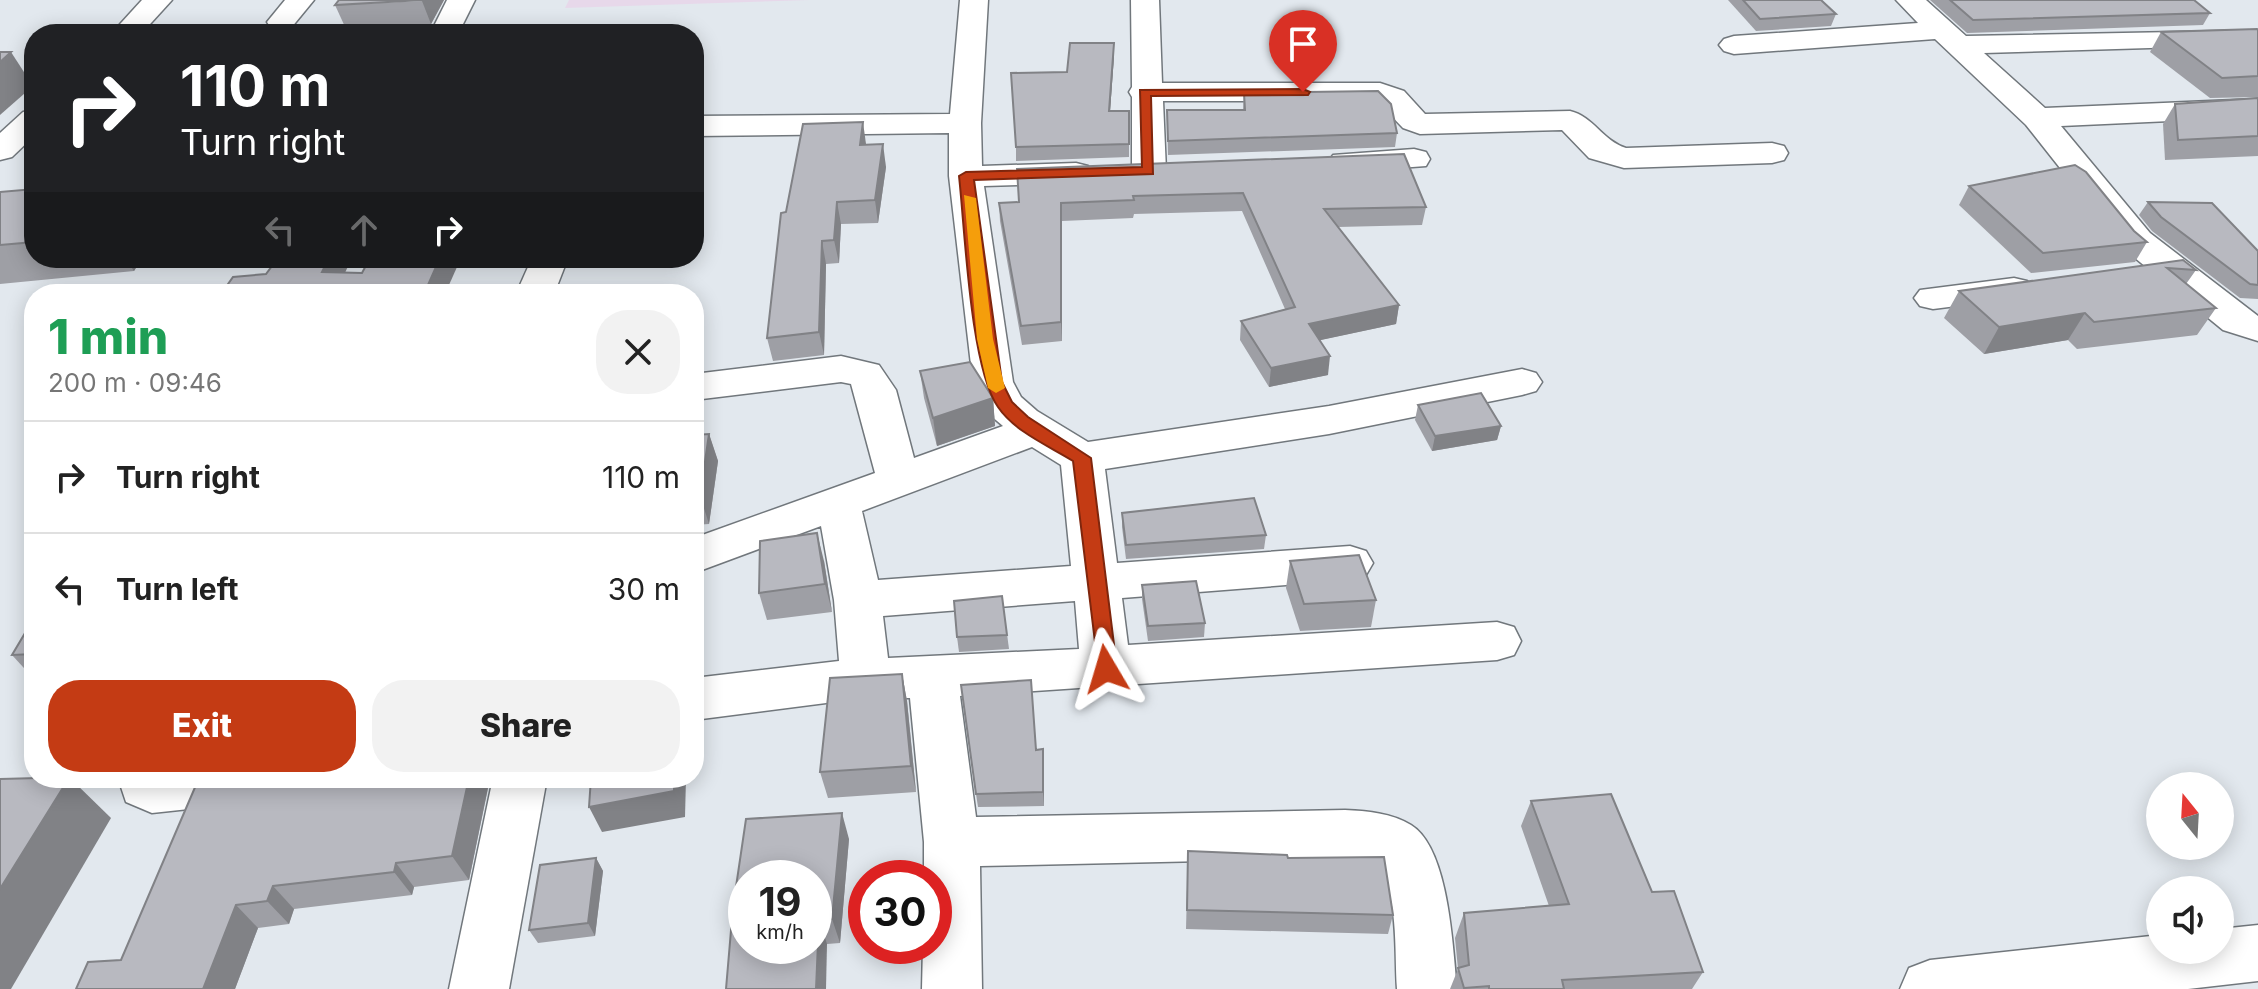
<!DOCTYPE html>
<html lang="en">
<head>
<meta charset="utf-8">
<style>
	:root { --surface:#fff; --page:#f2f2f2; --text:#222; --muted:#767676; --line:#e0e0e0; --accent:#c43b14 }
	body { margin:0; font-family:Inter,sans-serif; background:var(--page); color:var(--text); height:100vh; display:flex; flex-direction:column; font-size:30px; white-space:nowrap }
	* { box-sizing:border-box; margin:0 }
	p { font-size:26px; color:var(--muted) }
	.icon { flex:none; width:44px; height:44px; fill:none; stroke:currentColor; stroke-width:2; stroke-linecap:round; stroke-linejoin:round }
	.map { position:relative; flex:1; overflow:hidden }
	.drawer { position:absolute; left:24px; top:284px; width:680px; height:504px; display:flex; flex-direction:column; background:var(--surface); border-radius:32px; box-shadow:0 4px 20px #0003 }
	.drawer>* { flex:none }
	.guide { position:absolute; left:24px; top:24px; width:680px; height:244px; border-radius:32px; box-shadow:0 4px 20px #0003; background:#202124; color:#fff; overflow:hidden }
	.needle { width:52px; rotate:342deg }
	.buttons { position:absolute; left:2146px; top:772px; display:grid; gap:16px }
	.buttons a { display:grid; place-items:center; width:88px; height:88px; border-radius:50%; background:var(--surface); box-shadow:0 4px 20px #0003; font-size:40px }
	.speed { position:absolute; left:728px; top:860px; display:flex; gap:16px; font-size:40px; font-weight:700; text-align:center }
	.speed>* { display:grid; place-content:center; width:104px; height:104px; border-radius:50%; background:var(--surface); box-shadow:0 4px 20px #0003; line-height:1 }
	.speed small { font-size:20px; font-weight:400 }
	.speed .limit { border:12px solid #d22; background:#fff; color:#111 }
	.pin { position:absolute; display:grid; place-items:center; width:68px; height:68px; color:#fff; margin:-82px -34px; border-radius:50% 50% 50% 0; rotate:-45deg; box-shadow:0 0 8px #0007 }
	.pin .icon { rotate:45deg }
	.me { position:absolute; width:88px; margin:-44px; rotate:353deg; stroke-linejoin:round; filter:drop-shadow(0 0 6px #0008) }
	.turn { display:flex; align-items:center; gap:28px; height:168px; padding:0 24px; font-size:36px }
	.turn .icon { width:104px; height:104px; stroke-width:2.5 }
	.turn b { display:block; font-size:56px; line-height:68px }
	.lanes { display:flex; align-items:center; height:76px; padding:0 24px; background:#0003; justify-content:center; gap:40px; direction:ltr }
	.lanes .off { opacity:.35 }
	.round { display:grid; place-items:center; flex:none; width:84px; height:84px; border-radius:32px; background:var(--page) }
	.head { display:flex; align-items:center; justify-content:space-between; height:136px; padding:0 24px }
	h1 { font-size:48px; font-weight:800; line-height:60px; color:#1e9e55 }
	.action { display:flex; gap:16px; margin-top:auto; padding:16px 24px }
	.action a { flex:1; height:92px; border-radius:32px; background:var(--accent); color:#fff; font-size:32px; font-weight:800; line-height:92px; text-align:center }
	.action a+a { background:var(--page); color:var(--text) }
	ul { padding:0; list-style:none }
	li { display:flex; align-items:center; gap:24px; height:112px; padding:0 24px; border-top:2px solid var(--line) }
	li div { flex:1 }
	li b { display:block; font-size:30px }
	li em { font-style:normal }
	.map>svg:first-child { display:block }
</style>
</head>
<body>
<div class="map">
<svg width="2258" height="989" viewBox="0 0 2258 989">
	<rect width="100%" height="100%" fill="#e2e8ee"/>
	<path fill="#e7d8ea" d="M569 0H810L565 8Z"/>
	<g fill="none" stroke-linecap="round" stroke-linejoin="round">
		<defs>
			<g id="minor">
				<path d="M142 0H172L141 34H111Z"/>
				<path d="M285 0H314L291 28H271L267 22Z"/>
				<path d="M447 0H475L458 34H430Z"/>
				<path d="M960 0H988L981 123 982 166 1076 163 1088 166 1093 173 1088 180 1076 183 984 186 1013 382 1021 397 1037 411 1088 442 1329 406 1522 369 1536 373 1542 382 1536 391 1522 395 1329 434 1105 469 1117 563 1350 546 1366 551 1373 563 1366 575 1350 580 1122 598 1128 645 1497 622 1514 627 1521 641 1514 655 1497 660 960 696 976 817 1345 810C1367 811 1392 813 1411 825 1449 848 1453 949 1457 989H1397C1394 951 1400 891 1374 861L1345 858 980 866 982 989H922L923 946H934V878H924V842L910 698H865L694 720V678L839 661 834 600 821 526 694 573V538L875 473 851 384 841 382 694 400V374L841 356 879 365 896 390 914 458 1003 426 990 415 973 382 949 176V133L694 136V116L950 114ZM1032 447 1061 465 1071 566 878 580 862 511ZM1075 601 1079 649 888 658 883 616Z"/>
				<path d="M1131 0H1159L1162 83H1380L1404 91 1425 114 1570 111C1593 116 1603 141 1626 148L1772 143 1784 146 1788 153 1784 160 1772 163 1624 168 1589 158 1562 130 1420 134 1403 128 1377 101H1163L1166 171 1161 178 1149 181 1137 178 1132 171V97L1129 92 1132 87Z"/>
				<path d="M1896 0H1926L1966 36 2227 31 2231 37 2227 43 2217 46 1984 53 2045 108 2258 99V117L2061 126 2150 233 2258 316V341L2223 330 2124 249 2026 125 1935 39 1734 54 1724 51 1719 45 1724 39 1734 36 1918 23Z"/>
				<path d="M34 110V136L12 157 0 160V133L23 112Z"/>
				<path d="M1414 149 1426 152 1430 159 1426 166 1345 172 1333 169 1328 162 1333 155Z"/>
				<path d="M532 258H568L554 294H516Z"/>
				<path d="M2014 278 2027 281 2033 289 2027 297 1933 309 1920 306 1914 298 1920 290Z"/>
				<path d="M118 778H291L283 794 264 801 152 813 126 802Z"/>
				<path d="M493 778H547L509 989H449Z"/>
				<path d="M2258 925V981L2188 989H1900L1909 968 1930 960 2160 935V950H2220V929Z"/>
			</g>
		</defs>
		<use href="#minor" stroke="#71777c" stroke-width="3"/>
		<use href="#minor" fill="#fff" fill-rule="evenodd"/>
	</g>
	<g fill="#9e9fa5">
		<path d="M444 0 431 24 346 29 335 5Z"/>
		<path d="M1728 0H1821L1836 14 1831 26 1756 31Z"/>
		<path d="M1930 0H2194L2210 13 2203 25 1967 33Z"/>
		<path d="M2258 30V97L2210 98 2150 52 2161 32Z"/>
		<path d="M1114 56 1110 111H1129V157L1016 161V147L1067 72Z"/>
		<path d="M1244 93 1397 133 1395 147 1168 155 1167 110H1243Z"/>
		<path d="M2258 98V156L2165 160 2163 124 2175 104Z"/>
		<path d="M866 145 886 167 878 223 841 224 839 263 826 264 824 355 773 361 767 338 786 212Z"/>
		<path d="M1017 169 1426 207 1422 225 1338 227 1399 305 1396 324 1320 340 1328 375 1269 387 1240 340 1241 321 1285 309 1242 211 1134 214 1133 218 1062 221V341L1022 345 1000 221 999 203 1019 202Z"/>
		<path d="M1969 186 2134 231 2147 242 2135 262 2031 273 1959 205Z"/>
		<path d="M34 189V258H142L134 271 0 284V192Z"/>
		<path d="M2148 202 2258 251V299L2240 298 2152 231 2139 215Z"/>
		<path d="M2183 260 2196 270 2186 284 2216 308 2197 335 2077 349 2068 340 1984 354 1944 318 1959 291Z"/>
		<path d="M920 371 993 398 995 426 937 446 924 398Z"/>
		<path d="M1418 405 1501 426 1497 440 1432 451 1415 420Z"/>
		<path d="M709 434 718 461 709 524 694 525V435Z"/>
		<path d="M1122 513 1266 535 1264 549 1126 559 1122 527Z"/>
		<path d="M824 561 832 612 767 620 759 593Z"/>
		<path d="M1290 561 1376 600 1371 627 1300 631 1286 588Z"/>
		<path d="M1142 585 1205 623 1204 637 1148 641 1142 599Z"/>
		<path d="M1002 596 1009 649 959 652 957 637Z"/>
		<path d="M34 618V679L12 655Z"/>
		<path d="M902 674 907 701 916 792 828 798 820 772Z"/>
		<path d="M1036 750 1044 763V806L978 807 976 794Z"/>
		<path d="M248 778H490L469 880 414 887 412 895 294 909 289 924 258 928 235 989H76L121 960 244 779Z"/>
		<path d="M1531 801 1652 892 1703 972 1692 989H1450L1458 969 1455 938 1464 913 1549 906 1521 826Z"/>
		<path d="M849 839 840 943 827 944 726 989Z"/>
		<path d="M1188 851 1288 858 1393 915 1388 934 1186 929Z"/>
		<path d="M596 858 603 871 595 936 538 943 529 930Z"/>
	</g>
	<g fill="#818286">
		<path d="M422 0H444L431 24 422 1Z"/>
		<path d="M1114 43V56L1109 125V111Z"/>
		<path d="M11 52 33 86 0 115V62Z"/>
		<path d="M863 122 866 144 863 168 860 145Z"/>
		<path d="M883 144 886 167 878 223 875 200Z"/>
		<path d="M837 202 841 224 839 263 834 240Z"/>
		<path d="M1061 203 1062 221V341L1061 322Z"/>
		<path d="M822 241 826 264 824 355 819 332Z"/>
		<path d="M125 258H142L134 271Z"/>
		<path d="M329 258H350L351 260 335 294 322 272Z"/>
		<path d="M440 258H461L445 294H424Z"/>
		<path d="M1399 305 1396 324 1307 343 1309 324Z"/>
		<path d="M2085 313 2068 340 1984 354 1999 327Z"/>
		<path d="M1330 356 1328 375 1269 387 1271 368Z"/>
		<path d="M993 398 995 426 937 446 933 418Z"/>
		<path d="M1501 426 1497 440 1432 451 1435 436Z"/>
		<path d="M709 434 718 461 709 524 700 496Z"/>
		<path d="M817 533 824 561 832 612 825 584Z"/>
		<path d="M902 674 907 701 916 792 911 766Z"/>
		<path d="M1043 749 1044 763V806L1043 792Z"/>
		<path d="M69 778H70L111 818 11 989H0V889Z"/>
		<path d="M469 778H490L469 880 452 856Z"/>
		<path d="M674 778H686L685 817 602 832 589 807Z"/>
		<path d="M842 813 849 839 840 943 832 919Z"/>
		<path d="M596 858 603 871 595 936 588 923Z"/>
		<path d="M396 863 414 887 412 895 394 872Z"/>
		<path d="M273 886 294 909 289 924 267 901Z"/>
		<path d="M236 905 258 928 235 989H203Z"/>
		<path d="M819 920 827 944 826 989H816Z"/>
	</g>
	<g fill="#b8b9c0" stroke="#818286" stroke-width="2" fill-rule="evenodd">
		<path d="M339 0H422L335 5Z"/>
		<path d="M1743 0H1821L1836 14 1760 19Z"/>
		<path d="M1950 0H2194L2210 13 1973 20Z"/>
		<path d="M2257 29 2258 30V76L2222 78 2161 32Z"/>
		<path d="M1070 43H1114L1109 111H1129V144L1016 147 1011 73 1067 72Z"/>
		<path d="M0 52H11L0 62Z"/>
		<path d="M1378 91 1391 104 1397 133 1168 141 1167 110H1245L1244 93Z"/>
		<path d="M2258 98V136L2178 140 2175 104Z"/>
		<path d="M863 122 860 145 883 144 875 200 837 202 834 240 822 241 819 332 767 338 781 213 786 212 803 124Z"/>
		<path d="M1404 154 1426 207 1324 209 1399 305 1309 324 1330 356 1271 368 1241 321 1295 307 1243 193 1133 196 1134 200 1061 203V322L1021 326 999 203 1019 202 1017 169Z"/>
		<path d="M2075 165 2086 172 2134 231 2147 242 2043 253 1969 186Z"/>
		<path d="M34 189V242L0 245V192Z"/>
		<path d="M2148 202 2212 203 2258 251V285L2250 284 2161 217Z"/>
		<path d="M278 258H329L322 272 362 273 370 258H440L424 294H221L233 277 266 274Z"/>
		<path d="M2183 260 2196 270 2167 268 2216 308 2094 322 2085 313 1999 327 1959 291Z"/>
		<path d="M970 362 993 398 933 418 920 371Z"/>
		<path d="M1481 393 1501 426 1435 436 1418 405Z"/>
		<path d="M709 434 700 496 694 497V435Z"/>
		<path d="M1254 498 1266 535 1126 545 1122 513Z"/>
		<path d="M817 533 825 584 759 593 760 541Z"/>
		<path d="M1359 555 1376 600 1304 604 1290 561Z"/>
		<path d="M1196 581 1205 623 1148 626 1142 585Z"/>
		<path d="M1002 596 1007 635 957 637 954 601Z"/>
		<path d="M34 618V654L12 655Z"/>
		<path d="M902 674 911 766 820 772 830 678Z"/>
		<path d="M1031 680 1036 750 1043 749V792L976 794 961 685Z"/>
		<path d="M39 778H69L0 889V779Z"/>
		<path d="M248 778H469L452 856 396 863 394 872 273 886 267 901 236 905 203 989H76L88 962 121 960 196 785Z"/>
		<path d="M591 778H674V791L589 807Z"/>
		<path d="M1611 794 1652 892 1674 891 1703 972 1562 980 1564 989H1489V986L1464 988 1458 968 1469 965 1464 913 1569 904 1531 801Z"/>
		<path d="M842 813 832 919 819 920 816 989H726L733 907 746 819ZM746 878H814V946H746Z"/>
		<path d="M1188 851 1287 855 1288 858 1384 857 1393 915 1187 910Z"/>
		<path d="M596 858 588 923 529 930 540 865Z"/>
	</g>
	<path fill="#c43b14" stroke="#7f260d" stroke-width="2" d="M1303 89 1310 92 1308 95 1151 96 1153 174 974 180 1002 382 1012 402 1028 417 1091 458 1117 669 1106 677 1099 675 1073 461C1049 446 1015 432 998 407 970 367 965 229 959 176L966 172 1142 167 1140 90Z"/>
	<path fill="#f59e0b" d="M964 195 976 198 993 339 1005 388 996 393 988 388 977 339Z"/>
</svg>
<div class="buttons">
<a><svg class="needle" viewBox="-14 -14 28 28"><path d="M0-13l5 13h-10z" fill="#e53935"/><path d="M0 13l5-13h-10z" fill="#767676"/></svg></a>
<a><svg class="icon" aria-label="sound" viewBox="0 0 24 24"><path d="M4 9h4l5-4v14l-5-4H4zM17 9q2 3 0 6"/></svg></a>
</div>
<div class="speed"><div>19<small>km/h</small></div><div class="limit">30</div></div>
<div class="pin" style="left:1303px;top:92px;background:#d93025"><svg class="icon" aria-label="arrive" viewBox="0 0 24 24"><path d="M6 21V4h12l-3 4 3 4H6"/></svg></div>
<svg class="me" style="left:1106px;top:669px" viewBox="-20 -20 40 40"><path d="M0-17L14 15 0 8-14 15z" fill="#c43b14" stroke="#fff" stroke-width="4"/></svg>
<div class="guide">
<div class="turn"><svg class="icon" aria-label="right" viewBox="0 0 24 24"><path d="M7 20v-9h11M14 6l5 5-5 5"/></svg><div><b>110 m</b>Turn right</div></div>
<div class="lanes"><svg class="icon off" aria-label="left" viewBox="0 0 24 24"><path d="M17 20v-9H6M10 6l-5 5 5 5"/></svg><svg class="icon off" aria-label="ahead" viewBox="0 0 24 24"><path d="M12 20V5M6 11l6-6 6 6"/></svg><svg class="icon" aria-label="right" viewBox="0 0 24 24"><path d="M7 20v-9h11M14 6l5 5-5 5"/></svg></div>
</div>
<section class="drawer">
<div class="head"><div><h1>1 min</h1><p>200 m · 09:46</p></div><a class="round"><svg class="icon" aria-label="close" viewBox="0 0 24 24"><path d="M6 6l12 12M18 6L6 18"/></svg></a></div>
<ul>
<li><svg class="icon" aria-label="right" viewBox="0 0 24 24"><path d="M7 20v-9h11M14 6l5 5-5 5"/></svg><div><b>Turn right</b></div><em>110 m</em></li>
<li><svg class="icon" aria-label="left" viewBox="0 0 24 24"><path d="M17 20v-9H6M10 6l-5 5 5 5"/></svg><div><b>Turn left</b></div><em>30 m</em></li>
</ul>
<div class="action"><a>Exit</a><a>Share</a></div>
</section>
</div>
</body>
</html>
